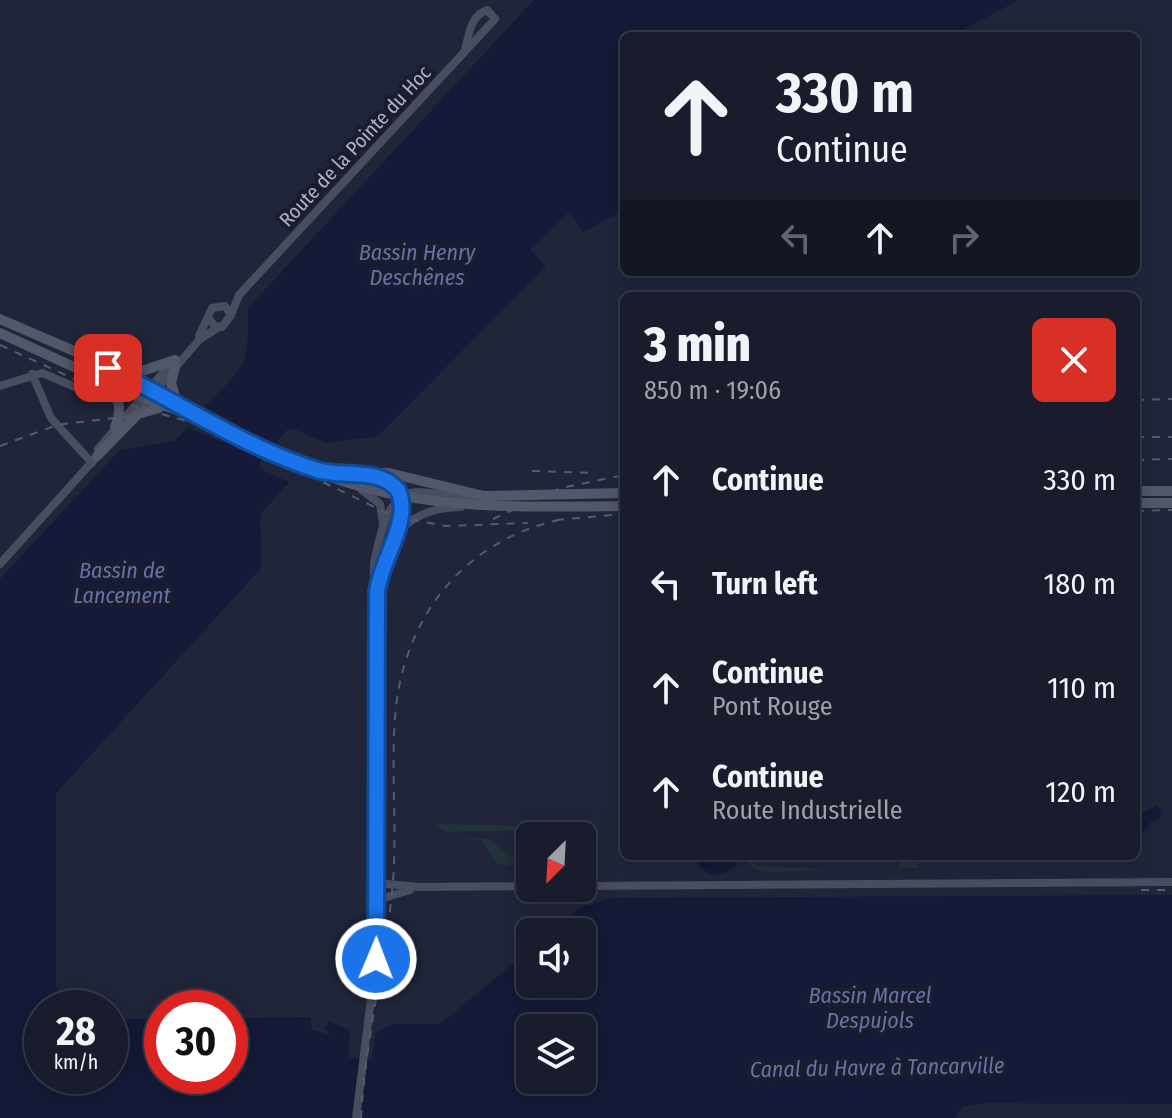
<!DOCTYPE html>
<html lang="en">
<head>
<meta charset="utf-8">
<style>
	:root { --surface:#181c2c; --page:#212534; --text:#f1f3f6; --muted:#9fa1a9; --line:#363a48 }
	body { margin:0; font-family:"Fira Sans Condensed",sans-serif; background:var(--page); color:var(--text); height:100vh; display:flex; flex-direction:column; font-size:30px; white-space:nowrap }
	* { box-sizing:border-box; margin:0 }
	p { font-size:26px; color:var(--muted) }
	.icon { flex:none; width:44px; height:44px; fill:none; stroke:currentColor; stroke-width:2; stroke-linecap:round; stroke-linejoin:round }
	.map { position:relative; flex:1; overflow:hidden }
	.details { position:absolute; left:620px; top:292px; width:520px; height:568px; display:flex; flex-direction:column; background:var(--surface); border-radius:12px; box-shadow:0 4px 20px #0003,0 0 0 2px var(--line) }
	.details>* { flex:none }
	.guide { position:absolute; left:620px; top:32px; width:520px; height:244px; border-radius:12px; box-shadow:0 4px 20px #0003,0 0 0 2px var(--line); background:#181c2c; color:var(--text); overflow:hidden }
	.needle { width:52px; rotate:204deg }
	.fabs { position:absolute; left:516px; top:822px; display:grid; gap:16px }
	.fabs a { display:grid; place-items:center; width:80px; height:80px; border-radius:12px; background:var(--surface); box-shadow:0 4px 20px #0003,0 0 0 2px var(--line); font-size:40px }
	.speed { position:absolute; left:24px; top:990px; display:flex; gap:16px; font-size:40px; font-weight:700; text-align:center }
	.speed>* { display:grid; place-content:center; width:104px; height:104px; border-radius:50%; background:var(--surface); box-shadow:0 4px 20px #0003,0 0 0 2px var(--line); line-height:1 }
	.speed small { font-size:20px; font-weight:400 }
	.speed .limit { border:12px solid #d22; background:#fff; color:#111 }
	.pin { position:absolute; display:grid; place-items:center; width:68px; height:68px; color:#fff; margin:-34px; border-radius:16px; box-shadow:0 4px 12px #0006 }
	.me { position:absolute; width:88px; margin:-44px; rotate:1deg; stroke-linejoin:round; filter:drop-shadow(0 0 6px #0008) }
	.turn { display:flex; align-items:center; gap:28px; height:168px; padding:0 24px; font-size:36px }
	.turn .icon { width:104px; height:104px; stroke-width:2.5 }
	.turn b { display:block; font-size:56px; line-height:68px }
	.lanes { display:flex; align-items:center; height:76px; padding:0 24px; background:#0003; justify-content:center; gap:40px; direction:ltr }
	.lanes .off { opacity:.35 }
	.round { display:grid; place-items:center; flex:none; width:84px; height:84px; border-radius:12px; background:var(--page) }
	.summary { display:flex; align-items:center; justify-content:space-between; height:136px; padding:0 24px }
	h1 { font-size:48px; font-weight:800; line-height:60px }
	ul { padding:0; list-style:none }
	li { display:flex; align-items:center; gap:24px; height:104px; padding:0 24px }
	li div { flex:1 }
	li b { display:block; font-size:30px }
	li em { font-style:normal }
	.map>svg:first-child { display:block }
</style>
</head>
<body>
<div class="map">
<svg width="1172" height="1118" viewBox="0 0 1172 1118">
	<rect width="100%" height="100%" fill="#20253a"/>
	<g fill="#22323b">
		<path d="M435 824 516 826V831L445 832Z"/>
		<path d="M432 839H490L516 862 506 866 497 864 481 840Z"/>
		<path d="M743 856 757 865 829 870 762 872 753 868Z"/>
		<path d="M903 856H918V868L840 870 892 869 897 868Z"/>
	</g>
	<g fill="#141a37" fill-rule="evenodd">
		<path d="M534 0H1019L951 36H624V210L583 232 570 211 530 250 546 266 378 436 326 443 294 429 287 430 259 464 261 469 289 482 260 515 261 568 56 793V984L64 1008H42V1076H110V1019H162V1076H230V1018L310 1017 312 1030 332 1035 324 1028 328 1021 350 1030 348 1057 372 1060 376 1033 392 1024H440L530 950V984H582V932H552L582 907 613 898 1172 895V1104L989 1103 963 1106 955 1118H0V579L120 450 174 441 188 427 221 442 228 440 238 424 205 407C245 364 249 370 248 308ZM530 1028H582V1080H530Z"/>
		<path d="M1157 806 1162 812 1160 818 1151 822 1136 842V815Z"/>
		<path d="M696 856H732L737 865 724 873 711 875 700 867Z"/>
	</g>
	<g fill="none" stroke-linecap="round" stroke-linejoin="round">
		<g stroke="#494d60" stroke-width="8">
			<path d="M231 315 239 295 495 19 487 10C470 16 469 35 465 50"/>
			<path d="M199 336 212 308 225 306 231 315 222 327 215 326 209 319"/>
			<path d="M32 374 51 418 92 463"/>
			<path d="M0 386 42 373 101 398"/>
			<path d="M134 415 200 339 219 327"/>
			<path d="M98 449 172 362"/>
			<path d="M375 477C405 482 406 507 396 530"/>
			<path d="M362 490 380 504 383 524"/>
			<path d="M0 564 101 452"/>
			<path d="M377 591C383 538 407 508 461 507"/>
			<path d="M376 883 419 887 530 886"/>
			<path d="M582 886 1172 882"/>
			<path d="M377 900 410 890"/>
			<path d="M356 1118 376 959 374 563C379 540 386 493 417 492 436 492 455 498 474 497"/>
		</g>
		<g stroke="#52576a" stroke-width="10">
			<path d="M0 319C59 345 121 369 177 401 237 435 302 472 370 489 453 510 539 507 624 506"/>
			<path d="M0 333 137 396 189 414"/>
			<path d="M175 367 171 383 176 400"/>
			<path d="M119 370H145L175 360"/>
			<path d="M104 387C121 396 122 409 115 427"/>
			<path d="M97 456 138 414 159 408"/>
			<path d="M333 473H389L484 496 624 493"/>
			<path d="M1136 491H1172"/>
			<path d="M1136 503H1172"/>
		</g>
		<g stroke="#565b71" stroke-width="2" stroke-dasharray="8 8" stroke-linecap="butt">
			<path d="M0 345 133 406 211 428 393 516 445 526 528 523"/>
			<path d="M1136 400 1172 399"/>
			<path d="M1136 437H1172"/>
			<path d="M0 446 57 425 145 414"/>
			<path d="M1136 460 1172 459"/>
			<path d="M532 471 592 473"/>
			<path d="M1136 511 1172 510"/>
			<path d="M493 519 561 488 624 475"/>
			<path d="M556 520 624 514"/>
			<path d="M1141 890H1172"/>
			<path d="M361 1118C365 1039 386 961 393 882 397 827 391 772 395 717 403 615 466 537 568 518"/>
		</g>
	</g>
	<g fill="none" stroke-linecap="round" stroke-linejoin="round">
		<defs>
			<path id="route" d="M108 368C177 401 243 447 317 470 343 478 379 467 398 490 412 521 381 559 377 592L376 959"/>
		</defs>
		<use href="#route" stroke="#114b97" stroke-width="20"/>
		<use href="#route" stroke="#1a73e8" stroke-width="14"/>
	</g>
	<g text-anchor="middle" stroke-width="8" stroke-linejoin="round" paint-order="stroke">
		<g font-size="20" fill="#afb2c6" stroke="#1a1d2f">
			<text transform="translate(355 146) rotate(-47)" y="7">Route de la Pointe du Hoc</text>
		</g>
		<g font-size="22" font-style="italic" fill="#6673a7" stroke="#1a1d2f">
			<text x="417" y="260">Bassin Henry<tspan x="417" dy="25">Deschênes</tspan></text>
			<text x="122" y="578">Bassin de<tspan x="122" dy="25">Lancement</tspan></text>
			<text x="870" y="1003">Bassin Marcel<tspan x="870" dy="25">Despujols</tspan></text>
			<text transform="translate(877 1067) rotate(-1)" y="8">Canal du Havre à Tancarville</text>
		</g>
	</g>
</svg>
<div class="fabs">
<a><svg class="needle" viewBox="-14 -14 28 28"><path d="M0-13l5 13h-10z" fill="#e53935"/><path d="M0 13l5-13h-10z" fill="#9fa1a9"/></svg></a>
<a><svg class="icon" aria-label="sound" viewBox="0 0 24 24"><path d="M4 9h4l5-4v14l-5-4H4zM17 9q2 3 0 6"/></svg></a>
<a><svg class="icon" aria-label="layers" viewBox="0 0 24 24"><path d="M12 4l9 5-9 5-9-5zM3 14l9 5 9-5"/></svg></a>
</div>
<div class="speed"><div>28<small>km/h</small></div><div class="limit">30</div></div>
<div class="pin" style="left:108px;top:368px;background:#d93025"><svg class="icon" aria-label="arrive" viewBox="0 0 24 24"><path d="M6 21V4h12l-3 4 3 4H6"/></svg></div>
<svg class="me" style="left:376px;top:959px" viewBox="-20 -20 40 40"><circle r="17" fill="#1a73e8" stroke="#fff" stroke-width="3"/><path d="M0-11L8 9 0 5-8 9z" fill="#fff"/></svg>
<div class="guide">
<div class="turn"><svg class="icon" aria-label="ahead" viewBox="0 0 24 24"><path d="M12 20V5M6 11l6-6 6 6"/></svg><div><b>330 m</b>Continue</div></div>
<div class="lanes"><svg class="icon off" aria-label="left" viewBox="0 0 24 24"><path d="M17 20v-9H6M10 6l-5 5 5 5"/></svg><svg class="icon" aria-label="ahead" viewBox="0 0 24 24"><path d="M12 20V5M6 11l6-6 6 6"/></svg><svg class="icon off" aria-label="right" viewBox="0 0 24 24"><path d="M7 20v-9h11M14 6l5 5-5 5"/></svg></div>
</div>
<section class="details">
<div class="summary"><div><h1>3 min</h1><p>850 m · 19:06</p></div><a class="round" style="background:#d93025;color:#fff"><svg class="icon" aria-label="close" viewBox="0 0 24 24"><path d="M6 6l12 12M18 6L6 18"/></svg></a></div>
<ul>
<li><svg class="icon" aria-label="ahead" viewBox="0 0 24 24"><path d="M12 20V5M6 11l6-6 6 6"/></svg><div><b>Continue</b></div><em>330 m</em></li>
<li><svg class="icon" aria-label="left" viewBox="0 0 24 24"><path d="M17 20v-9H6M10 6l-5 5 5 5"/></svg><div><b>Turn left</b></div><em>180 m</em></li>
<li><svg class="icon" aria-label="ahead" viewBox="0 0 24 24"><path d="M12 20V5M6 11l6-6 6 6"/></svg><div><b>Continue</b><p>Pont Rouge</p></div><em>110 m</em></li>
<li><svg class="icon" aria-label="ahead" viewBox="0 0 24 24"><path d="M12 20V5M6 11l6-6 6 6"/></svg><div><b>Continue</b><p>Route Industrielle</p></div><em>120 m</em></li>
</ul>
</section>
</div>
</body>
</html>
